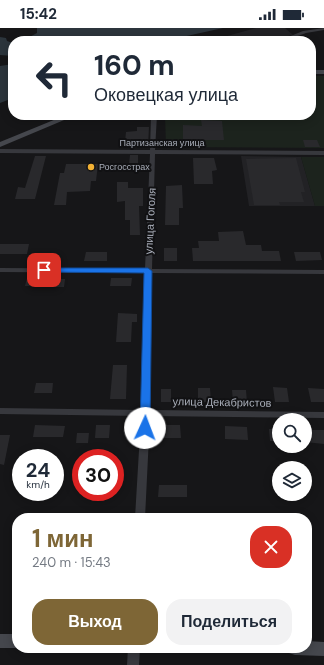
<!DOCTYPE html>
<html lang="ru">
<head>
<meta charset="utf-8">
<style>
	:root { --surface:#fff; --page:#f2f2f3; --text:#1f2937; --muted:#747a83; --accent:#7e6636 }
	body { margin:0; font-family:"DM Sans",sans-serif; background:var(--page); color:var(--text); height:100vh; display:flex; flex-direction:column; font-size:15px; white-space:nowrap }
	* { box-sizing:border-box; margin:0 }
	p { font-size:13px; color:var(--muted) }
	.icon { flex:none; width:22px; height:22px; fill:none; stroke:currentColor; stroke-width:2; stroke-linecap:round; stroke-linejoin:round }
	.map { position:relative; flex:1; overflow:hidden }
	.side { position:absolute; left:12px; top:485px; width:300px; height:140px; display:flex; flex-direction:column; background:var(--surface); border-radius:16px; box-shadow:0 2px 10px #0003 }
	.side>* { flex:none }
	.top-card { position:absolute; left:8px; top:8px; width:308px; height:84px; border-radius:16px; box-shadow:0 2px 10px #0003; background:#fff; color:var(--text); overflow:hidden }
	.controls { position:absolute; left:272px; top:385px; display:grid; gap:8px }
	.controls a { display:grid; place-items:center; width:40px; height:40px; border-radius:50%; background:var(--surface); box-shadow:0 2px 10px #0003; font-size:20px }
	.speed { position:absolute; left:12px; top:421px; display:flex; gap:8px; font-size:20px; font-weight:700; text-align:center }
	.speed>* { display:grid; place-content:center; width:52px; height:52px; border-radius:50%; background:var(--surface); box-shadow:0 2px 10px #0003; line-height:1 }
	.speed small { font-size:10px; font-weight:400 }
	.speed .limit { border:6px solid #d22; background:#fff; color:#111 }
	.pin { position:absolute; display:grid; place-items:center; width:34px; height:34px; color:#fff; margin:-17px; border-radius:8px; box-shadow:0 2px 6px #0006 }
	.me { position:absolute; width:44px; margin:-22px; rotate:2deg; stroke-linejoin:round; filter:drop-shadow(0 0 3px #0008) }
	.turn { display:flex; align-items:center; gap:14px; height:84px; padding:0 20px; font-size:18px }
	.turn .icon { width:52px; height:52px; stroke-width:2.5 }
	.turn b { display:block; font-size:28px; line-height:34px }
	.round { display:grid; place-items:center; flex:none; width:42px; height:42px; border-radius:16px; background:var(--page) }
	.summary { display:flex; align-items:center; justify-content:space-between; height:68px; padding:0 20px }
	h1 { font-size:24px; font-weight:700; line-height:30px; color:var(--accent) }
	.cta { display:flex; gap:8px; margin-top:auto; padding:8px 20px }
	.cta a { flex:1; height:46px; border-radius:16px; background:var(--accent); color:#fff; font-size:16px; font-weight:700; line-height:46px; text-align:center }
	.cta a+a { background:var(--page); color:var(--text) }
	.status { display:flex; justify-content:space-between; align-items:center; height:28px; padding:0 20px; background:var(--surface); direction:ltr }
	.status svg { height:11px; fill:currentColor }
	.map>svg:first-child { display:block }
</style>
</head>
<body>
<div class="status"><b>15:42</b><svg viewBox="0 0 49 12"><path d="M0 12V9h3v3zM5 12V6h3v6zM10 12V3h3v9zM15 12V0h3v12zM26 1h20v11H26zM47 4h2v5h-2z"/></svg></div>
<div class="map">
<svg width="324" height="637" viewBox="0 0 324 637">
	<rect width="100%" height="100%" fill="#161618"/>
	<g fill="#222225">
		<path d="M256 0H285L293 7 266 13H209Z"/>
		<path d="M241 128 301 129 315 178H249Z"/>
	</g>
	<g fill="#1c231d">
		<path d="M311 48H324V120L166 119 165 87H311Z"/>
		<path d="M301 129H324V178H315Z"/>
	</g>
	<g fill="#2c353c">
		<path d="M37 0H223L164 13H22L37 5Z"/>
		<path d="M0 9 6 10 7 13 13 15V28L0 27Z"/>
		<path d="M13 36V70L0 75V38Z"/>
	</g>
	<g fill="#29292c">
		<path d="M201 92 222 93 224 112H183V97L202 98Z"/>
		<path d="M137 99H149L148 119 131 120V119H128V114H125L126 104 137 103Z"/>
		<path d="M303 112H317L320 119H305Z"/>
		<path d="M130 127H138V136H129Z"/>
		<path d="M35 128H46L35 171H15L18 159 25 160Z"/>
		<path d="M193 130H214L217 142 212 143 213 156H194Z"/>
		<path d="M296 130 305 164H301L304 174H279L280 177H254L246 131Z"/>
		<path d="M66 136H98L96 153H91L90 163 67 164 66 177H54L60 145H64Z"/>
		<path d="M117 154H128V160H143V178H139L140 207H130V192H125V173L117 174Z"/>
		<path d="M182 157 183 180H179V197H165L166 158Z"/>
		<path d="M243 203 246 217H261L262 223H279L281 233H193L192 220H199L198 213H219L218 204Z"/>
		<path d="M0 216H29L27 226H0Z"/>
		<rect x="164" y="220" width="13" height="13"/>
		<path d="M86 224H107V233H84Z"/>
		<path d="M294 224H320L322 232 296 233Z"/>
		<path d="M27 250H36L34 258H25Z"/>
		<path d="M111 250H132L131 258H110Z"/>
		<path d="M49 251H65L64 259H47Z"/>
		<path d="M118 285 137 286V294H132L131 314H116Z"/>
		<path d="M113 337H127L126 371H110Z"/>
		<path d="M36 355H53L52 365H34Z"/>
		<path d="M273 359 287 360 289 374H275Z"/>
		<path d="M198 360H210L211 374H198Z"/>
		<path d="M308 360 324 361V374H311Z"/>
		<rect x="161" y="361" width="10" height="13"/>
		<path d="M232 362H246L247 375 233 374Z"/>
		<path d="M35 397 65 398 63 409H33Z"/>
		<path d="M96 397H110L109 410H95Z"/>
		<path d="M162 397H180L181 410H162Z"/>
		<path d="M225 398 247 399 248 412 225 411Z"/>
		<path d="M269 401H279V413H270Z"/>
		<path d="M305 402H324V416L305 414Z"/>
		<path d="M77 405H89L88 415H76Z"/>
		<path d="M0 407H10L4 437 0 436Z"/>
		<path d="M159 457H187V469H158Z"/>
	</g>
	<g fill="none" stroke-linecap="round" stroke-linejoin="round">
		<g fill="#37383d" fill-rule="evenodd">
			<path d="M324 0V2L306 5 284 13H278L303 3Z"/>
			<path d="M151 87H157L155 122 324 123V127L155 126 152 241 324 242V246L152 245 150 382 324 384V390L150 388 145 490H135L141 388 0 386V380L142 382 144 245 0 244V240L145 241 150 126 0 125V121L150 122Z"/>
			<path d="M128 620H140L139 637H127Z"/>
		</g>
		<g fill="#45474d" fill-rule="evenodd">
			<rect x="311" y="42" width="13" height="4"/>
			<path d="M66 87H76L0 119V114Z"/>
			<path d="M0 606H17L18 620H0Z"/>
			<path d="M307 613 324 614V628L295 627 289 625 287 620H307Z"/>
		</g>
	</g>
	<path fill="#1a73e8" stroke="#114b97" d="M44 240H148L152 243 150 400 148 402 145 403 140 400 144 245 42 244V241Z"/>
	<circle fill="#f2b134" stroke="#111113" stroke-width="1.5" cx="91" cy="139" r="4"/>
	<g text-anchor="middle" stroke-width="4" stroke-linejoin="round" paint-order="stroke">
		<g font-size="9" fill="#a8adb8" stroke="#111113">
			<text x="162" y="118">Партизанская улица</text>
		</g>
		<g font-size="9" fill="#a8adb8" stroke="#111113" text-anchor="start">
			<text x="99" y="142">Росгосстрах</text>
		</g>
		<g font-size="11" fill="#a8adb8" stroke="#111113">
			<text transform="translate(150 193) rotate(-87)" y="4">улица Гоголя</text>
			<text transform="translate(222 374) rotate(1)" y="4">улица Декабристов</text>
		</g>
	</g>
</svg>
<div class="controls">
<a><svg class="icon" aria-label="search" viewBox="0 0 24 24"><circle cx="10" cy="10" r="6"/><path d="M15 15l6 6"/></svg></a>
<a><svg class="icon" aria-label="layers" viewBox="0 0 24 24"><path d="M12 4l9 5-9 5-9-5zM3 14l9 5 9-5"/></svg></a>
</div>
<div class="speed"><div>24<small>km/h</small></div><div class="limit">30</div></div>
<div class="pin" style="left:44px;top:242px;background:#d93025"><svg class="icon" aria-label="arrive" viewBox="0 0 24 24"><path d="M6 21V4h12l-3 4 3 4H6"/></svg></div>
<svg class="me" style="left:145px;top:400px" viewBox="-20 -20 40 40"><circle r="19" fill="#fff"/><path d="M0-13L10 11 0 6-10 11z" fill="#1a73e8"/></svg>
<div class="top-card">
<div class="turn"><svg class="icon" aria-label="left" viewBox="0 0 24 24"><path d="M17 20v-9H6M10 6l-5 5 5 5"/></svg><div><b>160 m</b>Оковецкая улица</div></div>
</div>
<section class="side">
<div class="summary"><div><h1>1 мин</h1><p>240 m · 15:43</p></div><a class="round" style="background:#d93025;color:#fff"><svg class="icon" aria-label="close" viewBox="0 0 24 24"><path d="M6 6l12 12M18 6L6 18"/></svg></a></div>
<div class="cta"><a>Выход</a><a>Поделиться</a></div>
</section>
</div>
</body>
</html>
